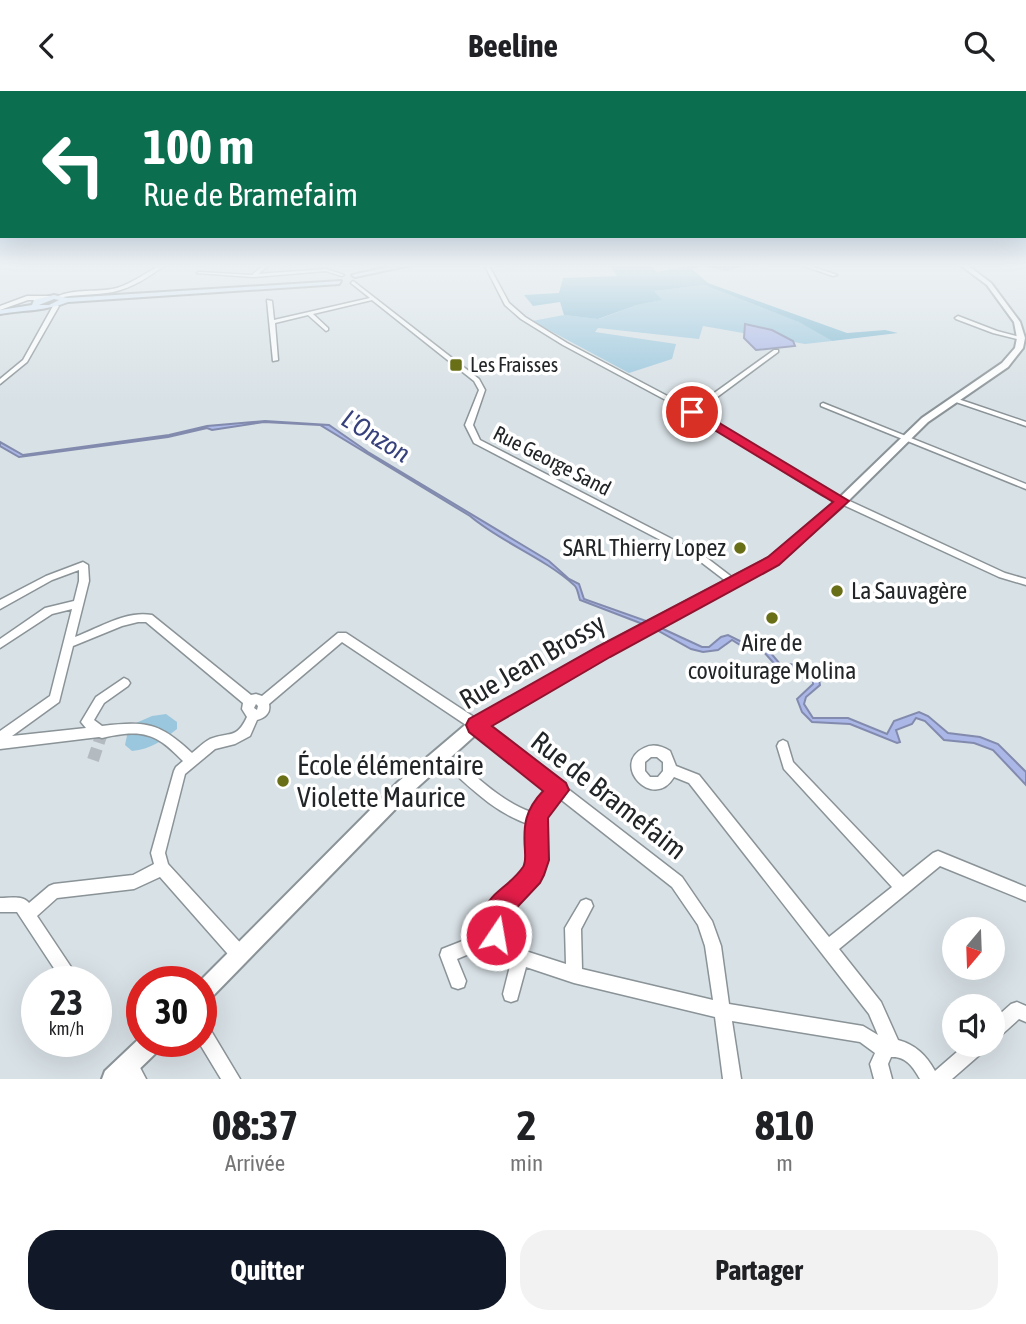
<!DOCTYPE html>
<html lang="fr">
<head>
<meta charset="utf-8">
<style>
	:root { --surface:#fff; --page:#f2f2f2; --text:#202124; --muted:#757577; --accent:#111827 }
	body { margin:0; font-family:"Asap Condensed",sans-serif; background:var(--page); color:var(--text); height:100vh; display:flex; flex-direction:column; font-size:26px; white-space:nowrap }
	* { box-sizing:border-box; margin:0 }
	p { font-size:23px; color:var(--muted) }
	.icon { flex:none; width:38px; height:38px; fill:none; stroke:currentColor; stroke-width:2; stroke-linecap:round; stroke-linejoin:round }
	.map { position:relative; height:988px; overflow:hidden }
	.side { display:flex; flex-direction:column; background:var(--surface); flex:1 }
	.side>* { flex:none }
	.hud { position:absolute; left:0px; top:0px; width:1027px; height:147px; box-shadow:0 7px 28px #0002; background:#0b6e4f; color:#fff; overflow:hidden }
	.needle { width:46px; rotate:199deg }
	.buttons { position:absolute; left:942px; top:826px; display:grid; gap:14px }
	.buttons a { display:grid; place-items:center; width:63px; height:63px; border-radius:50%; background:var(--surface); box-shadow:0 7px 28px #0002; font-size:35px }
	.speed { position:absolute; left:21px; top:875px; display:flex; gap:14px; font-size:35px; font-weight:700; text-align:center }
	.speed>* { display:grid; place-content:center; width:91px; height:91px; border-radius:50%; background:var(--surface); box-shadow:0 7px 28px #0002; line-height:1 }
	.speed small { font-size:18px; font-weight:400 }
	.speed .limit { border:10px solid #d22; background:#fff; color:#111 }
	.pin { position:absolute; display:grid; place-items:center; width:60px; height:60px; color:#fff; margin:-30px; border:4px solid #fff; border-radius:50%; box-shadow:0 2px 7px #0007 }
	.me { position:absolute; width:77px; margin:-38px; rotate:12deg; stroke-linejoin:round; filter:drop-shadow(0 0 5px #0008) }
	.turn { display:flex; align-items:center; gap:24px; height:147px; padding:0 28px; font-size:32px }
	.turn .icon { width:91px; height:91px; stroke-width:2.5 }
	.turn b { display:block; font-size:49px; line-height:60px }
	.eta { display:flex; justify-content:space-evenly; align-items:center; height:119px; text-align:center }
	.eta b { font-size:42px; font-weight:700; line-height:49px }
	.cta { display:flex; gap:14px; margin-top:auto; padding:14px 28px }
	.cta a { flex:1; height:80px; border-radius:28px; background:var(--accent); color:#fff; font-size:28px; font-weight:700; line-height:80px; text-align:center }
	.cta a+a { background:var(--page); color:var(--text) }
	header { display:flex; justify-content:space-between; align-items:center; height:91px; padding:0 28px; background:var(--surface); font-size:32px; font-weight:700 }
	.map>svg:first-child { display:block }
</style>
</head>
<body>
<header><svg class="icon" aria-label="back" viewBox="0 0 24 24"><path d="M15 5l-7 7 7 7"/></svg>Beeline<svg class="icon" aria-label="search" viewBox="0 0 24 24"><circle cx="10" cy="10" r="6"/><path d="M15 15l6 6"/></svg></header>
<div class="map">
<svg width="1026" height="988" viewBox="0 0 1026 988">
	<rect width="100%" height="100%" fill="#d8e1e6"/>
	<g fill="#9ac7dd">
		<path d="M704 194 800 231 832 250 805 253 703 235 699 248 598 237 595 241 676 253 672 268 629 282 532 230 564 224 599 228 637 214 661 209 653 200Z"/>
		<path d="M166 623 177 631V638C162 650 151 658 132 660L125 654 129 635 152 625Z"/>
	</g>
	<path fill="#7eb7d1" d="M609 173H649L657 181 699 173H752L726 180 703 175 692 178 708 192 847 242 885 239 898 242 832 250 799 231 704 194 654 200 662 209 637 214 598 228 564 224 560 211 533 215 524 204 559 202 563 187 617 185Z"/>
	<g fill="#abb7e7" stroke="#828bad" stroke-width="2">
		<path d="M745 233 772 239 793 250 795 255 756 259 744 247Z"/>
		<path d="M265 330 329 334 368 361 549 470 569 488 579 493 584 508 652 532 648 535 580 509C578 504 578 497 574 494 543 466 502 452 470 425L320 334 264 331 212 339 207 337 168 346 19 366 0 355V351L23 364 169 344 207 335Z"/>
		<path d="M661 537 702 556H709L721 546 728 544 750 555 764 554 780 573 812 574 818 583 820 594 806 606 804 613 813 627H848L887 643 894 630 919 621 928 625 948 642 980 646 998 653 1026 681V694L993 659 974 652 944 649 925 630 916 627 912 633 896 639 900 651 897 652 850 633 812 631 802 621 797 608 813 593V584L808 578H779L763 560 748 559 732 549 718 559 703 561 691 558 657 539Z"/>
	</g>
	<g fill="none" stroke-linecap="round" stroke-linejoin="round">
		<path stroke="#b4bbc0" stroke-width="12" stroke-dasharray="12 6" stroke-linecap="butt" d="M93 669 102 642"/>
		<defs>
			<g id="minor">
				<path d="M162 173H167C151 184 133 197 113 201 95 204 76 203 58 207L56 206C75 197 97 202 117 197 133 192 147 181 162 173Z"/>
				<path d="M265 173H270L258 183 326 178 344 184 342 185 326 180 253 186 197 182 199 181 252 184Z"/>
				<path d="M484 173H488L509 212 525 226 567 252 692 318 774 259H778V261L697 321 828 400 1005 482 1026 488V494L999 486 822 404 690 322 563 254 521 228 505 214Z"/>
				<path d="M798 173H804L837 184 833 185Z"/>
				<path d="M353 190 479 288 485 299 473 334 480 349 703 464 737 490 739 492 737 494H731L697 468 474 352 465 334 479 299 474 290 372 209 313 223 328 237V239L326 240 308 224 275 232 278 269 273 270 267 209 272 210 274 229 370 207 351 192Z"/>
				<path d="M27 205H49L52 207 49 209H28L0 219V215Z"/>
				<path d="M56 213 59 215 27 271 0 293V288L23 269 53 215Z"/>
				<path d="M958 225 997 240 1024 247 1021 249 993 242 956 228 955 227Z"/>
				<path d="M955 307 1026 331V335L953 310 952 309Z"/>
				<path d="M823 312 1026 393V398L821 315V313Z"/>
				<path d="M83 471 88 474 89 490 75 546C99 537 126 519 152 524L251 604 256 603 262 605 338 542H346L480 630 682 786 712 830 721 855 729 913 863 935 878 944 869 923 689 692 674 686C653 721 610 673 644 657 653 652 662 655 670 660L676 675 699 684 829 846 892 796 784 678 777 655 779 651 783 649 787 651 793 671 903 786 933 762 938 760 1026 796V810L940 775 839 858 881 911 898 949C916 954 926 964 935 980L965 954H986L984 960 952 988H920C913 976 906 965 891 966L888 973 892 988H874L870 973 875 962 860 951 732 930 741 988H723L715 926 574 892 526 876 517 909 511 911 505 909 503 903 511 871 505 869 493 853 457 868 466 890 464 896 458 898 452 896 440 864 442 858 488 840V823L490 818 499 804 526 779 530 769 528 733C499 723 477 703 455 683L453 679 455 675 459 673 463 675C484 692 505 712 531 721L533 716 549 699 472 638 342 551 269 613C271 622 265 627 257 629L250 645 235 653 215 658 185 683 165 762 168 773 246 858 248 864 246 870 240 872 234 870 160 786 134 798 57 807 37 825 81 891H63L17 821H0V807C10 807 23 804 29 812L49 795 54 793 133 784 154 773 151 762 174 680 176 676 183 670C164 651 152 640 124 643 116 644 109 645 102 647L99 646 0 658V640L50 605 72 518 52 523 0 557V548L45 517 74 510 79 490V479L52 489 0 518V509L46 485ZM138 531H146L243 612 242 618 247 626C236 649 230 640 210 648 204 651 198 657 192 662 159 631 146 630 102 635L94 629 104 612 128 595 130 592 128 589 124 587 96 606 81 631 86 637 12 645 59 611 73 555 122 535ZM256 613 258 615 257 619 254 617ZM651 666H657L663 671V680L658 686H650L645 680V671ZM559 707 672 796 698 834 705 855 713 909 582 878 581 838 593 815 591 810 586 808 581 810 565 837 566 873 516 857 503 841V825L509 814 537 789 544 769 542 734 544 724Z"/>
				<path d="M1017 911 1026 915V931L1019 928 998 947 992 949V930L1011 913Z"/>
				<path d="M201 931 207 933 240 988H221L198 950H201Z"/>
				<path d="M129 964 135 967 146 988H128L120 973 123 967Z"/>
			</g>
			<g id="tertiary">
				<path d="M959 173H966L991 192 1020 231 1025 247 1023 257 1008 276 928 331 846 412 777 473 608 565 481 639 410 703 208 910 201 913V891H199L398 691 471 629 598 557 769 467 838 408 922 327 1002 272 1015 257 1017 247 1014 231 987 194Z"/>
				<path d="M142 945V950H163L160 958 129 988H102L105 980Z"/>
			</g>
			<g id="secondary">
				<path d="M403 173H416L355 186 352 184Z"/>
				<path d="M341 190 339 193 68 211C46 220 23 219 0 223V219L32 214 34 209 54 204 67 207ZM54 208 59 209 49 214H39Z"/>
			</g>
		</defs>
		<use href="#minor" stroke="#8a9397" stroke-width="3"/>
		<use href="#tertiary" stroke="#8a9397" stroke-width="4"/>
		<use href="#secondary" stroke="#8a9397" stroke-width="4"/>
		<use href="#minor" fill="#fff" fill-rule="evenodd"/>
		<use href="#tertiary" fill="#fff" fill-rule="evenodd"/>
		<use href="#secondary" fill="#d6e8fd" fill-rule="evenodd"/>
	</g>
	<linearGradient id="sky" x2="0" y2="1"><stop stop-color="#8fb5e8"/><stop offset="0.56" stop-color="#edf2f4"/><stop offset="1" stop-color="#edf2f4" stop-opacity="0"/></linearGradient>
	<rect width="1026" height="311" fill="url(#sky)"/>
	<path fill="#e11d48" stroke="#92132f" stroke-width="2" d="M688 318H696L849 410 779 474 610 566 492 635 566 692 569 699 548 727 549 769 544 784 540 792 508 826 509 844 505 853 496 856 487 853C468 807 505 803 523 776 526 771 525 765 525 760 523 734 525 719 543 700L469 641 466 634 469 628 597 556 768 466 833 411 688 323Z"/>
	<g fill="#686f16" stroke="#fff" stroke-width="2.5">
		<rect x="449" y="267" width="14" height="14" rx="3.5"/>
		<circle cx="740" cy="457" r="7"/>
		<circle cx="837" cy="500" r="7"/>
		<circle cx="772" cy="527" r="7"/>
		<circle cx="283" cy="690" r="7"/>
	</g>
	<g text-anchor="middle" stroke-width="7" stroke-linejoin="round" paint-order="stroke">
		<g font-size="21" fill="#222527" stroke="#fff" text-anchor="start">
			<text x="470" y="281">Les Fraisses</text>
		</g>
		<g font-size="21" fill="#222527" stroke="#fff">
			<text transform="translate(552 370) rotate(27)" y="7">Rue George Sand</text>
		</g>
		<g font-size="24" fill="#222527" stroke="#fff" text-anchor="end">
			<text x="726" y="465">SARL Thierry Lopez</text>
			<text x="851" y="508" text-anchor="start">La Sauvagère</text>
			<text x="772" y="560" text-anchor="middle">Aire de<tspan x="772" dy="28">covoiturage Molina</tspan></text>
		</g>
		<g font-size="26" font-style="italic" fill="#37417c" stroke="#fff">
			<text transform="translate(376 345) rotate(32)" y="9">L'Onzon</text>
		</g>
		<g font-size="28" fill="#222527" stroke="#fff">
			<text transform="translate(532 570) rotate(-30)" y="10">Rue Jean Brossy</text>
			<text transform="translate(609 704) rotate(38)" y="10">Rue de Bramefaim</text>
		</g>
		<g font-size="28" fill="#222527" stroke="#fff" text-anchor="start">
			<text x="297" y="684">École élémentaire<tspan x="297" dy="32">Violette Maurice</tspan></text>
		</g>
	</g>
</svg>
<div class="buttons">
<a><svg class="needle" viewBox="-14 -14 28 28"><path d="M0-13l5 13h-10z" fill="#e53935"/><path d="M0 13l5-13h-10z" fill="#757577"/></svg></a>
<a><svg class="icon" aria-label="sound" viewBox="0 0 24 24"><path d="M4 9h4l5-4v14l-5-4H4zM17 9q2 3 0 6"/></svg></a>
</div>
<div class="speed"><div>23<small>km/h</small></div><div class="limit">30</div></div>
<div class="pin" style="left:692px;top:321px;background:#d93025"><svg class="icon" aria-label="arrive" viewBox="0 0 24 24"><path d="M6 21V4h12l-3 4 3 4H6"/></svg></div>
<svg class="me" style="left:496px;top:844px" viewBox="-20 -20 40 40"><circle r="17" fill="#e11d48" stroke="#fff" stroke-width="3"/><path d="M0-11L8 9 0 5-8 9z" fill="#fff"/></svg>
<div class="hud">
<div class="turn"><svg class="icon" aria-label="left" viewBox="0 0 24 24"><path d="M17 20v-9H6M10 6l-5 5 5 5"/></svg><div><b>100 m</b>Rue de Bramefaim</div></div>
</div>
</div>
<section class="side">
<div class="eta">
<div><b>08:37</b><p>Arrivée</p></div>
<div><b>2</b><p>min</p></div>
<div><b>810</b><p>m</p></div>
</div>
<div class="cta"><a>Quitter</a><a>Partager</a></div>
</section>
</body>
</html>
